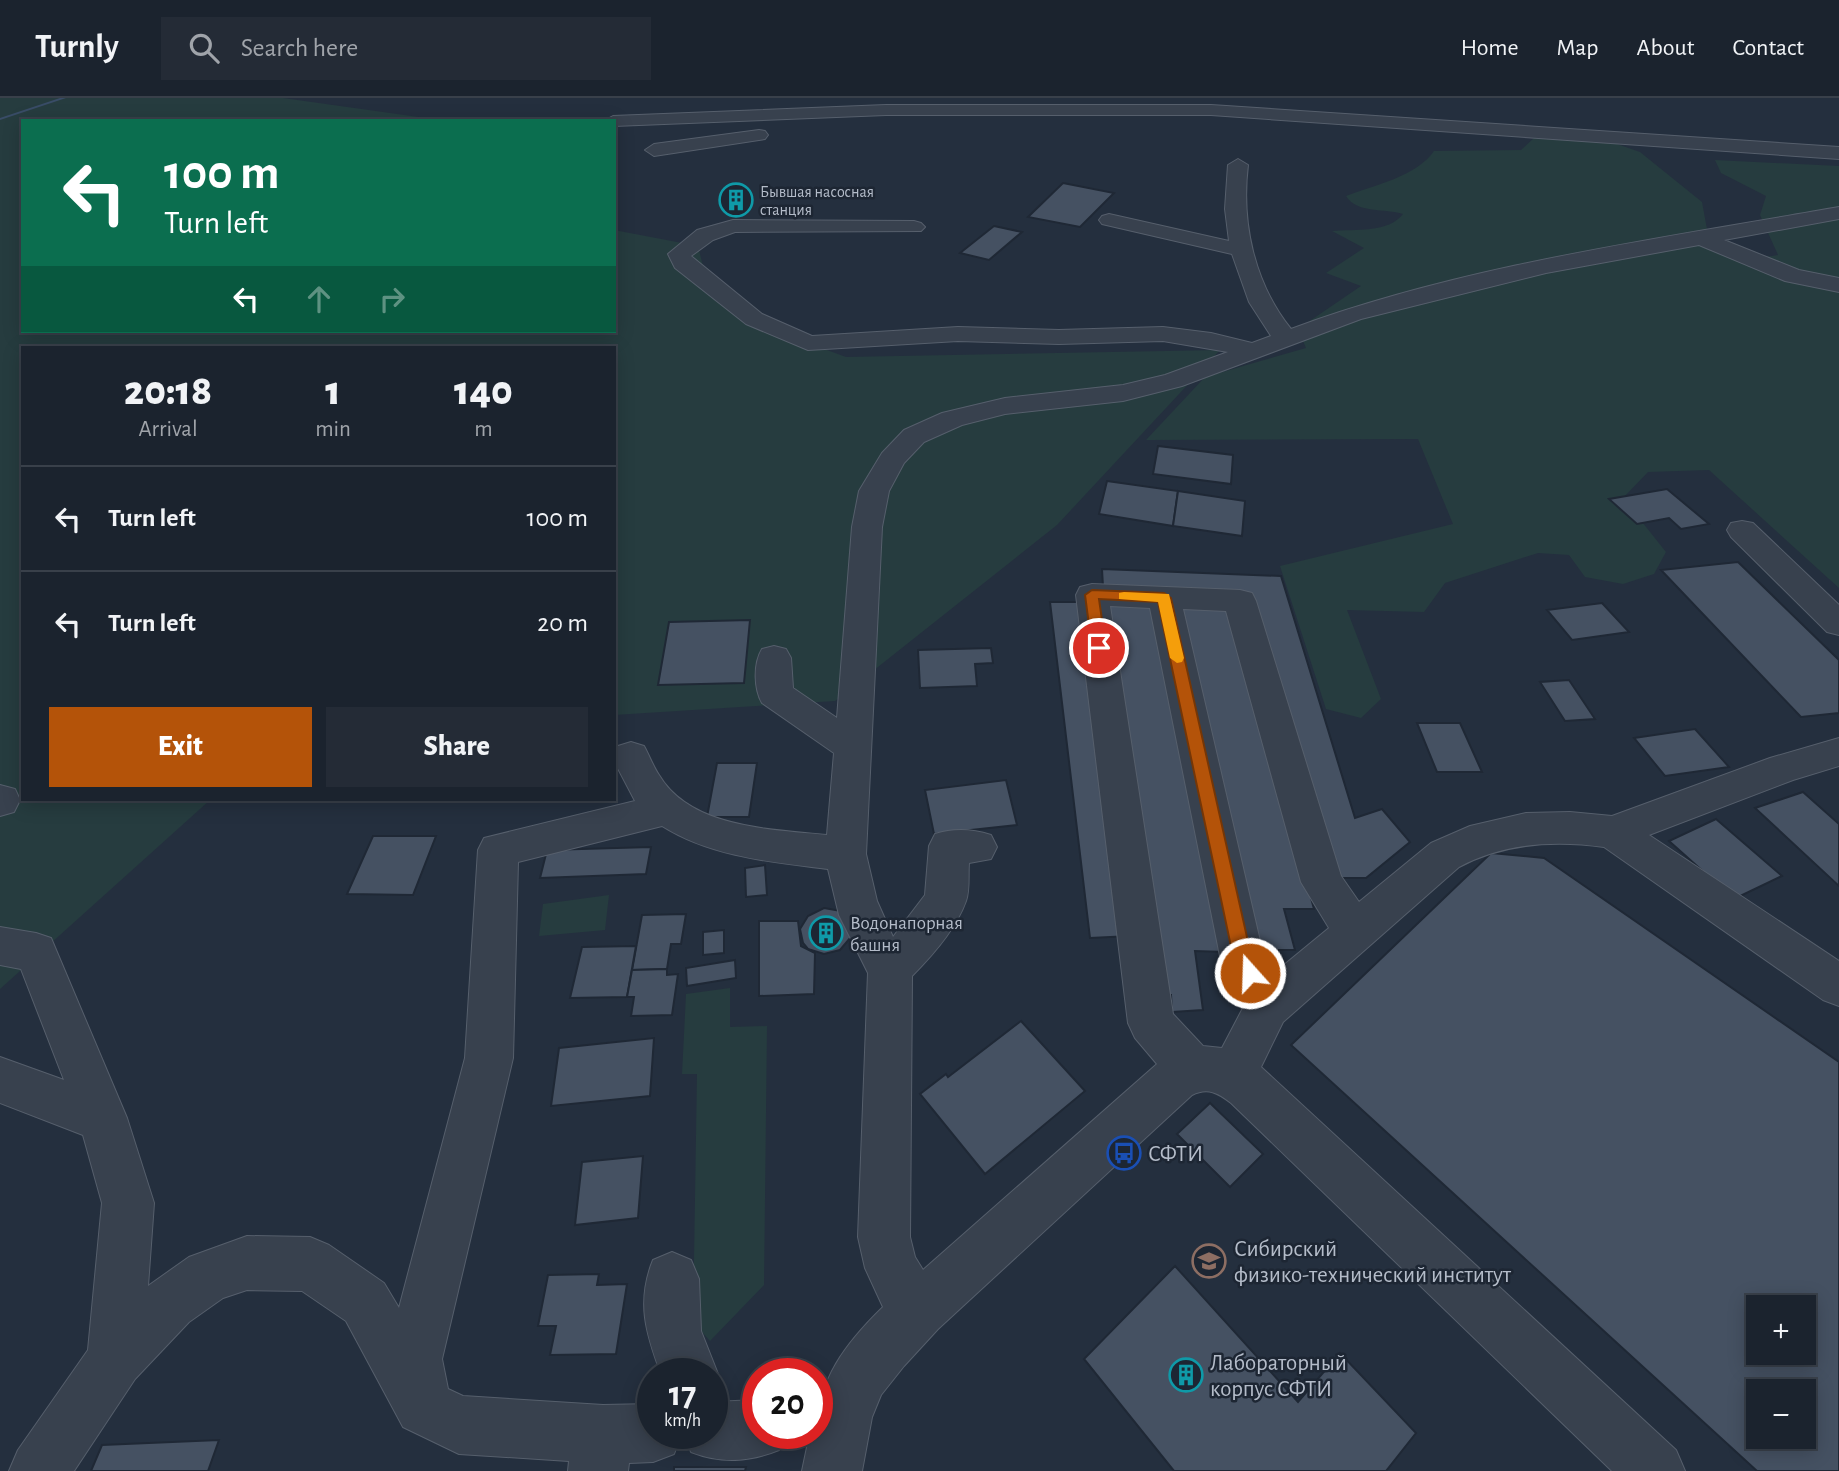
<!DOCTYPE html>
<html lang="en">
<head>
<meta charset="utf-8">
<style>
	:root { --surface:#1b232e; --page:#242b36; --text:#f1f3f6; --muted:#a0a4aa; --line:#39404a; --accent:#b45309 }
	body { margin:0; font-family:"Alegreya Sans",sans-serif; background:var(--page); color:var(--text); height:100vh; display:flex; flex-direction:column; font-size:26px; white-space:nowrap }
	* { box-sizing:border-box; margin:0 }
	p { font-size:23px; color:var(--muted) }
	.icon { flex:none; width:38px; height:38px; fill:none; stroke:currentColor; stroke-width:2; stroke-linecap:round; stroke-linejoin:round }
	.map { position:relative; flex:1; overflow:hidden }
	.drawer { position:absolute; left:21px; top:248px; width:595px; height:455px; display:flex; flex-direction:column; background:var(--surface); border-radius:0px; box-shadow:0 4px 18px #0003,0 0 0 2px var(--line) }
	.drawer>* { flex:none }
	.hud { position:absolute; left:21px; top:21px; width:595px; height:214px; border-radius:0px; box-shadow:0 4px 18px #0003,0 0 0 2px var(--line); background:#0b6e4f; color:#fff; overflow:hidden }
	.tools { position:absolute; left:1746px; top:1197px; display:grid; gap:14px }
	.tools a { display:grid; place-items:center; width:70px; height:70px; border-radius:0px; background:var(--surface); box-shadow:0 4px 18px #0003,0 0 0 2px var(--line); font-size:35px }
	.speed { position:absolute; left:637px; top:1260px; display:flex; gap:14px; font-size:35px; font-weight:700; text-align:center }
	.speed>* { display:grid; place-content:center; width:91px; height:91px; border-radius:50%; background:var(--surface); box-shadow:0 4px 18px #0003,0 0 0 2px var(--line); line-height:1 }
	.speed small { font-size:18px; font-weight:400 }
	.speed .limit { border:10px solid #d22; background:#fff; color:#111 }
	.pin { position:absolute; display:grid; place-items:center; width:60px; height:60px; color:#fff; margin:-30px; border:4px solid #fff; border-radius:50%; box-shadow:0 2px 7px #0007 }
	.me { position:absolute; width:77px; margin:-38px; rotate:340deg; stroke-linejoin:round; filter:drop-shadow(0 0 5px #0008) }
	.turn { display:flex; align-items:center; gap:24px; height:147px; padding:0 28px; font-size:32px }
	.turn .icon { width:91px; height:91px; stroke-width:2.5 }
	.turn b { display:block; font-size:49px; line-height:60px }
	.lanes { display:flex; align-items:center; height:66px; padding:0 28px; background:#0003; justify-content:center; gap:35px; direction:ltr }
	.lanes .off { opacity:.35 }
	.eta { display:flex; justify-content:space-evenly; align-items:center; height:119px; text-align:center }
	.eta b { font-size:42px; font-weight:800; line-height:49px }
	.action { display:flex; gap:14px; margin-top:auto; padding:14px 28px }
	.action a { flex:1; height:80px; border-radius:0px; background:var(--accent); color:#fff; font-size:28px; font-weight:800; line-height:80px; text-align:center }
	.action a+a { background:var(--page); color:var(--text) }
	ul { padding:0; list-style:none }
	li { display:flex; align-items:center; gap:21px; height:105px; padding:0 28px; border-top:2px solid var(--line) }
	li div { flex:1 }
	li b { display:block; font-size:26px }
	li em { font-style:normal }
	header { display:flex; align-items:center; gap:42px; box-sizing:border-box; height:98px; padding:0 35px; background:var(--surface); border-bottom:2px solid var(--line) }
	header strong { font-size:33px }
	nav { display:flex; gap:38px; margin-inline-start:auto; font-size:24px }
	.search { width:490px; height:63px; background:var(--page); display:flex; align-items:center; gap:18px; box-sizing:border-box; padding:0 24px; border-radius:0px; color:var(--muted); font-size:26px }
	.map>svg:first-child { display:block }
</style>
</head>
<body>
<header>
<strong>Turnly</strong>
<div class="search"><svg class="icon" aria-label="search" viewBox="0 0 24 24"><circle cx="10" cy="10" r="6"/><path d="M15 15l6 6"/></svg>Search here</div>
<nav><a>Home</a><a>Map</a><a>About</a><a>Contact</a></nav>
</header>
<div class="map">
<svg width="1839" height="1373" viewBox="0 0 1839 1373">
	<rect width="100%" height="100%" fill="#242f3e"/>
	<g fill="#263c3f">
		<path d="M0 0H283L447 23H23V233H614V132L698 148 710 196 761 228 846 259 1220 252 1057 427 835 603 614 617V250H23V702H210L0 891Z"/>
		<path d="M1534 40 1614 45 1640 54 1702 104 1711 153 1758 160 1778 157 1760 117 1766 98 1721 75 1715 62 1839 68V490L1709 372 1648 374 1623 400 1666 454 1654 476 1623 486 1585 479 1569 457 1538 455 1445 485 1424 514 1347 512 1381 601 1361 620 1326 611 1280 468 1453 426 1418 341 1146 342 1205 279 1306 250 1298 231 1361 188 1326 175 1364 150 1332 133C1354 131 1389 135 1403 116 1385 110 1357 116 1346 98 1374 87 1416 79 1434 53L1521 52Z"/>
		<path d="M609 797 605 832 539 838 543 806Z"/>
		<path d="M730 890V929L767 928 764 1187 710 1243 693 1224 697 976H682L686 896Z"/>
	</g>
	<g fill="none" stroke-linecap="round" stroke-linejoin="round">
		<path fill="#394c67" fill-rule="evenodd" d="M60 0H66L0 22V20Z"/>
	</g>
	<g fill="#455162" stroke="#1f2835" stroke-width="2" fill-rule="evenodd">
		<path d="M1063 85 1114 95 1080 129 1028 119Z"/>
		<path d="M747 97 750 104 726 107 723 99Z"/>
		<path d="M994 128 1022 134 989 162 960 155Z"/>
		<path d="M1158 348 1233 357 1231 386 1153 376Z"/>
		<path d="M1107 383 1178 393 1173 428 1099 416Z"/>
		<path d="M1667 391 1709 426 1681 431 1669 420 1637 426 1609 401Z"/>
		<path d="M1178 393 1245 403 1242 438 1173 428Z"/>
		<path d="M1738 464 1839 562V615L1801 619 1661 472Z"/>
		<path d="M1102 471 1281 478 1355 720 1382 711 1410 744 1366 780H1336L1252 496 1103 489Z"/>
		<path d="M1050 504H1084L1131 838 1090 840Z"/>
		<path d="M1102 504 1156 506 1225 854 1195 853 1203 912 1172 914 1171 897 1157 896Z"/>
		<path d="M1602 505 1629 534 1572 542 1547 512Z"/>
		<path d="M1179 506H1232L1314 811H1284L1295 852H1254Z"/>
		<path d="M750 522 744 585 658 587 669 524Z"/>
		<path d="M991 550 993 565 975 566 977 588 920 590 918 552Z"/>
		<path d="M1569 582 1595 621 1565 623 1540 584Z"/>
		<path d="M1417 625H1460L1482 674H1437Z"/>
		<path d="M1695 631 1729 669 1665 678 1634 640Z"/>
		<path d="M717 665H757L749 719H707Z"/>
		<path d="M1006 682 1017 727 934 736 925 692Z"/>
		<path d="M1803 694 1839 726V788L1755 710Z"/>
		<path d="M1716 721 1782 778 1734 801 1669 743Z"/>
		<path d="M373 738H436L413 797 347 796Z"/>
		<path d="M651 749 646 776 540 780 547 752Z"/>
		<path d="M1491 755 1544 760 1839 964V1373H1757L1291 947ZM1759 1209H1804V1255H1759ZM1759 1293H1804V1339H1759Z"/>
		<path d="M765 767 767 797 746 799 745 770Z"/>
		<path d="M824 810 841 813 851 839 840 852 824 856 808 851 803 845 800 831 808 818Z"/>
		<path d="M686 816 681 846H671L667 871 632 872 642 817Z"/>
		<path d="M759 823H798L801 848 815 855 814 896 759 898Z"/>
		<path d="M724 832V855L703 857V834Z"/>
		<path d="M636 848 627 899 570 900 582 849Z"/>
		<path d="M735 862 736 880 687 888 686 870Z"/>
		<path d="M667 871V877L678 876 672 917 631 918 634 899H627L632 872Z"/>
		<path d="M1021 923 1085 993 985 1076 920 996 946 976 948 979Z"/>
		<path d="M654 940 650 998 551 1008 559 950Z"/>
		<path d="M1210 1005 1263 1056 1230 1089 1177 1036Z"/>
		<path d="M643 1058 638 1120 575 1127 582 1064Z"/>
		<path d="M1175 1168 1298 1304 1340 1255 1416 1335 1386 1373H1174L1084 1261Z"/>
		<path d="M599 1176 597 1187 627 1186 616 1256 550 1257 556 1228H538L548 1177Z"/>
		<path d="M219 1342 208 1373H91L102 1347Z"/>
		<path d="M674 1369H746L745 1373H674Z"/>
	</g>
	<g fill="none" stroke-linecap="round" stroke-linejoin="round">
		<defs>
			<g id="minor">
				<path d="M886 7H1211L1839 49V61L1211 17H886L614 28V23H604L613 18Z"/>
				<path d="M759 32 765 33 768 37 765 41 654 58 645 52 654 46Z"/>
				<path d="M1238 61 1248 67C1241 124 1254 185 1291 231 1463 167 1658 141 1839 109V121L1724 142 1799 172 1839 180V194L1785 183 1699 147 1546 175 1361 221 1182 288 1123 303 1005 316 962 327 924 344 904 365 889 393 882 429 866 756 877 803 893 839 925 797 929 748 935 736C954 730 972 731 991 737L997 749 991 761 969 765C968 777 970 792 966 803 956 831 932 858 912 878L910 1139 915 1159 923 1172 1157 966 1135 940 1128 925 1076 497 1080 489 1092 486 1240 492 1252 495 1256 503 1341 778 1359 804 1431 745 1470 728 1526 715 1570 714 1612 718 1770 660 1839 640V668L1793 682 1649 737 1839 863V908L1823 902 1604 749C1554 742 1504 745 1459 769L1283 924 1261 969 1676 1352 1685 1373H1612L1231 1005C1218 995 1208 989 1192 997L938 1231 904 1268 881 1297 872 1319 862 1373H802L810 1335H817C817 1282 846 1245 883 1209L865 1170 858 1139 868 875 839 817 828 771C772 764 711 759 662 728L518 764 513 960 442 1261 448 1291 463 1298 603 1307 653 1306V1335H682L674 1356 653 1364 629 1365 628 1373H568L569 1363 459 1356 403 1329 346 1223 302 1193 247 1192 223 1200 189 1224 135 1281 74 1373H9L18 1352 88 1252 102 1105 83 1037 0 1005V959L64 982 21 871 0 867V829L36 835 51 840 127 1020 154 1105 148 1188 189 1159 247 1138 310 1139 329 1147 384 1185 399 1210 465 960 478 752 484 740 635 703 614 663 618 648 631 644 644 648C649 657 653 668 659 677 691 731 773 731 827 737L834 655 762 605C754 591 753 566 762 551L774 548 786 551 791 560 793 590 837 620 852 429 859 393 882 355 904 332 942 315 1005 300 1123 287 1165 277 1228 254 1163 243 1059 246 958 243 808 252 746 226 675 170 668 156 697 132 733 122 914 123 921 125 925 129 921 133 735 134 713 142 691 158 762 216 812 238 958 229 1059 232 1163 229 1211 235 1252 245 1271 238 1249 204 1232 156 1102 126 1099 122 1102 118 1109 116 1229 143 1225 111 1228 67ZM1110 508 1150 510 1220 858 1244 908 1222 950 1203 948 1173 916ZM1183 511 1226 513 1301 784 1329 830 1273 876 1263 856Z"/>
				<path d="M1742 423 1753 425 1839 507V537L1827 534 1731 439 1727 432 1731 425Z"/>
				<path d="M0 687 15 691 20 702 14 714 0 718Z"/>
				<path d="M672 1154 691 1162 699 1181 701 1233 718 1276 712 1291V1276H661C646 1236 636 1204 653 1162Z"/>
				<path d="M758 1302V1335H786L779 1352C749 1364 722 1366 691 1354L684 1335H712V1304Z"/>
			</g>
		</defs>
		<use href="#minor" stroke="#565f6c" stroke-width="2"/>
		<use href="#minor" fill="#38414e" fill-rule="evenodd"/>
	</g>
	<path fill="#b45309" stroke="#753606" stroke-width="2" d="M1092 492 1164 495 1171 500 1251 857 1260 875 1257 880 1250 883 1244 880 1233 858 1158 504 1099 501 1106 550 1099 555 1092 550 1085 497Z"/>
	<path fill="#f59e0b" d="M1124 494 1169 496 1184 560 1182 564 1177 565 1170 560 1158 504 1119 501V495Z"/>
	<defs>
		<symbol id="building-ring" viewBox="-11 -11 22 22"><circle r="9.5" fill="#1d2633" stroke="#0f9aa8" stroke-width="1.5"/><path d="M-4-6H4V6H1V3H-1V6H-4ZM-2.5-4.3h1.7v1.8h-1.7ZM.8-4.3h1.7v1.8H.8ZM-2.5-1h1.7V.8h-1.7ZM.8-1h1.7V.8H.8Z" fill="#0f9aa8"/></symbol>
		<symbol id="bus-ring" viewBox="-11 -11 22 22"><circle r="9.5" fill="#1d2633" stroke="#1a4fb4" stroke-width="1.5"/><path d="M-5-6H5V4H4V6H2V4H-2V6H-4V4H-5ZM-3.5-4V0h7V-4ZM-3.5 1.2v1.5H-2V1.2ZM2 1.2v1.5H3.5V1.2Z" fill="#1a4fb4"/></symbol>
		<symbol id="university-ring" viewBox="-11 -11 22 22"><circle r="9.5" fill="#1d2633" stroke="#8d6e63" stroke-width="1.5"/><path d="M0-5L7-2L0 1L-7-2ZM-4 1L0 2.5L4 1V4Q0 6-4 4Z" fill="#8d6e63"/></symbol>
	</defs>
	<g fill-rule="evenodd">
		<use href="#building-ring" x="717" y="83" width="38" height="38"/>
		<use href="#building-ring" x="807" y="816" width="38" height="38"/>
		<use href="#bus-ring" x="1105" y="1036" width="38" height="38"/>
		<use href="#university-ring" x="1190" y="1144" width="38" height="38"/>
		<use href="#building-ring" x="1167" y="1258" width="38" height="38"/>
	</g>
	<g text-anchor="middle" stroke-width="5" stroke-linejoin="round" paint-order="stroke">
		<g font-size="16" fill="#b4bcc9" stroke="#1d2633" text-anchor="start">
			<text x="760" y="99">Бывшая насосная<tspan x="760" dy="18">станция</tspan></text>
		</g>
		<g font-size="19" fill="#b4bcc9" stroke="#1d2633" text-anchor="start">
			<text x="850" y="831">Водонапорная<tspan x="850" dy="22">башня</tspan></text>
		</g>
		<g font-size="23" fill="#b4bcc9" stroke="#1d2633" text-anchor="start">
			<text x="1148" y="1063">СФТИ</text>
			<text x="1234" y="1158">Сибирский<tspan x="1234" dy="26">физико-технический институт</tspan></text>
			<text x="1210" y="1272">Лабораторный<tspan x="1210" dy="26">корпус СФТИ</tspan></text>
		</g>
	</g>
</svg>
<div class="tools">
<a>+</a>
<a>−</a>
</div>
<div class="speed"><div>17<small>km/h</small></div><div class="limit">20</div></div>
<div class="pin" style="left:1099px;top:550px;background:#d93025"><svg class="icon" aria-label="arrive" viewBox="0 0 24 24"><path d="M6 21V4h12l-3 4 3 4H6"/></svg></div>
<svg class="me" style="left:1250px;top:875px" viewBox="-20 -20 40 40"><circle r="17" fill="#b45309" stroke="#fff" stroke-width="3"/><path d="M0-11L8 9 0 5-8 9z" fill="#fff"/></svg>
<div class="hud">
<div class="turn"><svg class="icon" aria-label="left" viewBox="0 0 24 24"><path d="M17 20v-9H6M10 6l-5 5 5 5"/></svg><div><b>100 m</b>Turn left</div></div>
<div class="lanes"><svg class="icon" aria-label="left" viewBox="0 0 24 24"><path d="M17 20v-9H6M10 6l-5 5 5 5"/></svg><svg class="icon off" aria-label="ahead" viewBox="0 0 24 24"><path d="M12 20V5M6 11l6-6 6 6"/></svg><svg class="icon off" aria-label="right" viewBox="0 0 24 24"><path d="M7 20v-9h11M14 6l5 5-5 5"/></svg></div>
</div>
<section class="drawer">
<div class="eta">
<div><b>20:18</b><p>Arrival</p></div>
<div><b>1</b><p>min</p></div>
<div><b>140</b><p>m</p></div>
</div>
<ul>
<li><svg class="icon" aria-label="left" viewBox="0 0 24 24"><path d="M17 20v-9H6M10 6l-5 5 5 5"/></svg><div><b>Turn left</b></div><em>100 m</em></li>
<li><svg class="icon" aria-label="left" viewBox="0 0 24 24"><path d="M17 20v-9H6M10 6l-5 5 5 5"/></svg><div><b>Turn left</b></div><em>20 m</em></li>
</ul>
<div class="action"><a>Exit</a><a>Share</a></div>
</section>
</div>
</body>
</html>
